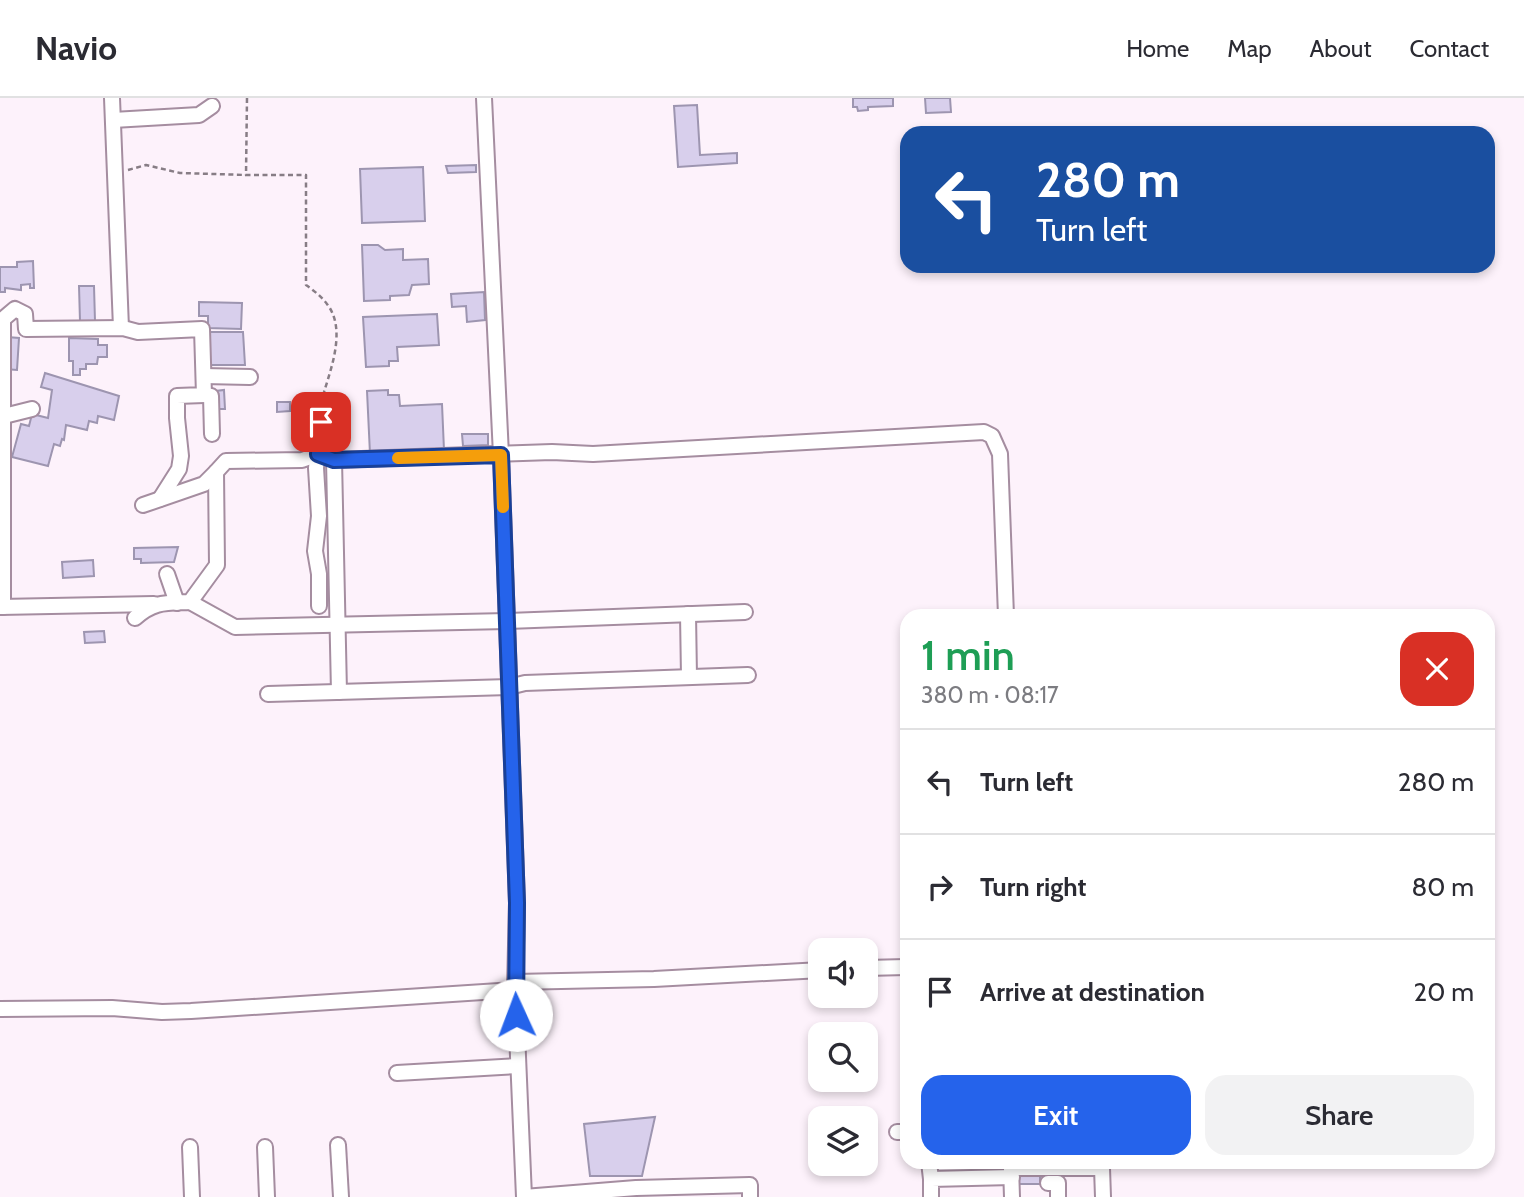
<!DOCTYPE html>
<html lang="en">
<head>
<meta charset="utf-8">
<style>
	:root { --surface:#fff; --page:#f2f2f3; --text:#2b2b33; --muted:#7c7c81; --line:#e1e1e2; --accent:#2563eb }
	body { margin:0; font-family:Cabin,sans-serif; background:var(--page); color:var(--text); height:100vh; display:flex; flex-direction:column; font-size:26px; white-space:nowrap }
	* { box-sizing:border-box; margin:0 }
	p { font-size:23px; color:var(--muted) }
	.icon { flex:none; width:38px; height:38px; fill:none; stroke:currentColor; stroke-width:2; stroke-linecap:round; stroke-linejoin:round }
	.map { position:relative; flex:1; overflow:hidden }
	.side { position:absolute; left:900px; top:511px; width:595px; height:560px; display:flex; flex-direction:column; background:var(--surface); border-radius:21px; box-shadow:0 4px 10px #0003 }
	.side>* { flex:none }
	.banner { position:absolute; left:900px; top:28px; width:595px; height:147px; border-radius:21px; box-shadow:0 4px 10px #0003; background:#1a4fa0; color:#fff; overflow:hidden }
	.tools { position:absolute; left:808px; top:840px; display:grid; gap:14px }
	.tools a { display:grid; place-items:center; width:70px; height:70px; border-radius:14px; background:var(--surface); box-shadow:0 4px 10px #0003; font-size:35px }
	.pin { position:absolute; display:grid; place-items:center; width:60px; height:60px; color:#fff; margin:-30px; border-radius:14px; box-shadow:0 4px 10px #0006 }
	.me { position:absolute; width:77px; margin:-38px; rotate:358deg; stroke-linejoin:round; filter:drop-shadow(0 0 5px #0008) }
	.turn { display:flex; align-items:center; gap:24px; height:147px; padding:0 21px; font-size:32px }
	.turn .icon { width:91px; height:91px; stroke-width:2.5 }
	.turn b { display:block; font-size:49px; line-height:60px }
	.round { display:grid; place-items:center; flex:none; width:74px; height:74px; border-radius:21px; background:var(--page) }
	.head { display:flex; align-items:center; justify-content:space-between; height:119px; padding:0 21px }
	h1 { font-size:42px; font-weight:600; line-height:52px; color:#1e9e55 }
	.action { display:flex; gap:14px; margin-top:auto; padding:14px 21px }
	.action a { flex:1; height:80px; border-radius:21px; background:var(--accent); color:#fff; font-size:28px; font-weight:600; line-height:80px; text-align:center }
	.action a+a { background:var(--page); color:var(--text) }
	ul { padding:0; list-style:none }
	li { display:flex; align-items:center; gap:21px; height:105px; padding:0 21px; border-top:2px solid var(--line) }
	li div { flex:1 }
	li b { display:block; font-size:26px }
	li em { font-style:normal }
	header { display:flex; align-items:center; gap:42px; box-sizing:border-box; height:98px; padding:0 35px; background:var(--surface); border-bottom:2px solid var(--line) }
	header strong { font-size:33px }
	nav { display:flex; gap:38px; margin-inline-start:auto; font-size:24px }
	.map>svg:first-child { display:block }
</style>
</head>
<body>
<header>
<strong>Navio</strong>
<nav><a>Home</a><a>Map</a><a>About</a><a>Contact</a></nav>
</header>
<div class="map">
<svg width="1524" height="1099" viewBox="0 0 1524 1099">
	<rect width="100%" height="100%" fill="#fdf2fb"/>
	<g fill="#d8cfec" stroke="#9d95b0" stroke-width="2">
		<path d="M853 0H893V8L868 9V12L858 13 857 9H853Z"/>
		<path d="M925 0H950L951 14 926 15Z"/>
		<path d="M697 7 700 57 737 55V65L678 69 674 8Z"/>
		<path d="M476 67V74L448 75 446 68Z"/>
		<path d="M423 69 425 123 362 125 360 71Z"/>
		<path d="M362 147H378L385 152 403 151V162L428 161 429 186 412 187 409 197 390 198V202L364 203Z"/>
		<path d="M33 163 34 190H30V186L21 187V192L5 190V194H0V169H17V164Z"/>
		<path d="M79 188H94L95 223H80Z"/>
		<path d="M484 194 485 222 467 224 466 208 452 209 451 196Z"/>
		<path d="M199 204 242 205 241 231 208 230V218H199Z"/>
		<path d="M437 216 439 247 397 249 398 263H389V268L366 269 363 219Z"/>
		<path d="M206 234H243L245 267H205Z"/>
		<path d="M7 239 19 240 17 272 5 271Z"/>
		<path d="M69 240 98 241V247H107V259H98L97 266H86V271H80V277H73V263H69Z"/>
		<path d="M45 275 119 298 114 322 98 318 97 325 89 323 87 332 66 327 64 342 62 341 60 348 54 346 48 368 12 359 21 326 29 328 32 316 48 320 52 292 41 289Z"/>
		<path d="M224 292 225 311H217L216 293Z"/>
		<path d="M388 292V297H399L400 308 442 306 444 352 370 356 367 293Z"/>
		<path d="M277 304H290V313L277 314Z"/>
		<path d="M315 311V322L307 323V346H298L297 323H301V312Z"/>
		<path d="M462 336H488V347L463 348Z"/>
		<path d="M178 449 174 464 141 465V461H134V450Z"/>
		<path d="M93 462 94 478 63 480 62 464Z"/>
		<path d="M104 533 105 544 85 545 84 534Z"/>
		<path d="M655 1019 642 1078H590L584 1026Z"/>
		<rect x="1015" y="1076" width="25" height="10"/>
	</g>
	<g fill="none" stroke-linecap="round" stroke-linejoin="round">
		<defs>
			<g id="minor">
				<path d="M112 0 121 230"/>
				<path d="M484 0 501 357 517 805 515 888 524 1099"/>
				<path d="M113 22 199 17 212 8"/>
				<path d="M204 278 250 279"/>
				<path d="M204 297 211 298 212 336"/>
				<path d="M304 307H320L321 324 316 370 319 418 315 453 319 476V508"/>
				<path d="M4 318 32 311"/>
				<path d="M334 362 339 594"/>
				<path d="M143 407 204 386 216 374"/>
				<path d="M167 476 177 505"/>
				<path d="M190 504 235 529 507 523 745 514"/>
				<path d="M0 509 154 506"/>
				<path d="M3 509V221L15 211 25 216 26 231 123 230 138 234 202 231 204 297 177 298V320L181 358 179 371 160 401"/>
				<path d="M688 516 689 579"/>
				<path d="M135 520C154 503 166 505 190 504L217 467 216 374 226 363 302 362 319 356 334 362 552 354 593 356 984 334 992 338 1000 356 1006 518"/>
				<path d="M268 596 509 589 525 585 748 577"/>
				<path d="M866 870 906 869"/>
				<path d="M515 884 654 881 821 872"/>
				<path d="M0 911 112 910 162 914 191 913 515 892"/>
				<path d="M397 975 518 968"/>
				<path d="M897 1034H906"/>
				<path d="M338 1047 341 1099"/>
				<path d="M190 1049 192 1099"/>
				<path d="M265 1049 267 1099"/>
				<path d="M929 1064 931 1081"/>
				<path d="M1011 1069 1012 1099"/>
				<path d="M1011 1070H1102V1064"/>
				<path d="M1102 1070 1103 1099"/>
				<path d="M1048 1085H1058V1099"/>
				<path d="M524 1099 636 1090 750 1087V1099"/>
				<path d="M931 1099V1081L1012 1079"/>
			</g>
		</defs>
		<use href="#minor" stroke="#a58da0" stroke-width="18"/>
		<g stroke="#877d85" stroke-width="2.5" stroke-dasharray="5 3.5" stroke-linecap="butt">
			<path d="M247 0 246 77H306V187C313 192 321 198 327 206 346 230 332 268 324 294"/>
			<path d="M128 72 146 67 180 75 246 77"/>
		</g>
		<use href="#minor" stroke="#fff" stroke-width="14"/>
	</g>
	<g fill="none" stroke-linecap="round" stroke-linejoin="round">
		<defs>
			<path id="route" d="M321 324 318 356 334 362 501 357 517 805 516 917"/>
		</defs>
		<use href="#route" stroke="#184099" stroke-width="18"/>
		<use href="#route" stroke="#2563eb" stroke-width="12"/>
		<path stroke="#f59e0b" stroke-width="12" d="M398 360 501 357 503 409"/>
	</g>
</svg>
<div class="tools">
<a><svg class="icon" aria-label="sound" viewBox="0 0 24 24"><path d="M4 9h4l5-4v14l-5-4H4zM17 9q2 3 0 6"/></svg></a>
<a><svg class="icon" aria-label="search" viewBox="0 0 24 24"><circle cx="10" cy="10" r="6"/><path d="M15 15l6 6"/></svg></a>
<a><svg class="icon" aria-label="layers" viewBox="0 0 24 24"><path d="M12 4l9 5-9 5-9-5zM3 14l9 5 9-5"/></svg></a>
</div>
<div class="pin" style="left:321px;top:324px;background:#d93025"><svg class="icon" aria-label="arrive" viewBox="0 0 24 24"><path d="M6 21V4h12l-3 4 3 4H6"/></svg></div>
<svg class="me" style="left:516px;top:917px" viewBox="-20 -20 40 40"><circle r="19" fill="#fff"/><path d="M0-13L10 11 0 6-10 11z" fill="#2563eb"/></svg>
<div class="banner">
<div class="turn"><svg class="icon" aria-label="left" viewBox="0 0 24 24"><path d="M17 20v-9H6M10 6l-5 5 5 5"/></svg><div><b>280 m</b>Turn left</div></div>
</div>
<section class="side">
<div class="head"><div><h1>1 min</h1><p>380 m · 08:17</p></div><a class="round" style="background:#d93025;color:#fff"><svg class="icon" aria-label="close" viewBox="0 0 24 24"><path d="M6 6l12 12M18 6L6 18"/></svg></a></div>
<ul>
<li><svg class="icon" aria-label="left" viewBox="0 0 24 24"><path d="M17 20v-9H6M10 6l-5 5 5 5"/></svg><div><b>Turn left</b></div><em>280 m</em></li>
<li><svg class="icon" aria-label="right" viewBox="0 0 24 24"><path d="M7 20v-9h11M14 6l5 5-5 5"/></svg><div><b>Turn right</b></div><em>80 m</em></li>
<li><svg class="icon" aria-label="arrive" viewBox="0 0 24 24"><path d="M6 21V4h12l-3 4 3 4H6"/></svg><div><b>Arrive at destination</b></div><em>20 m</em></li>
</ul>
<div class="action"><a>Exit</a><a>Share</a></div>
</section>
</div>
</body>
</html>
